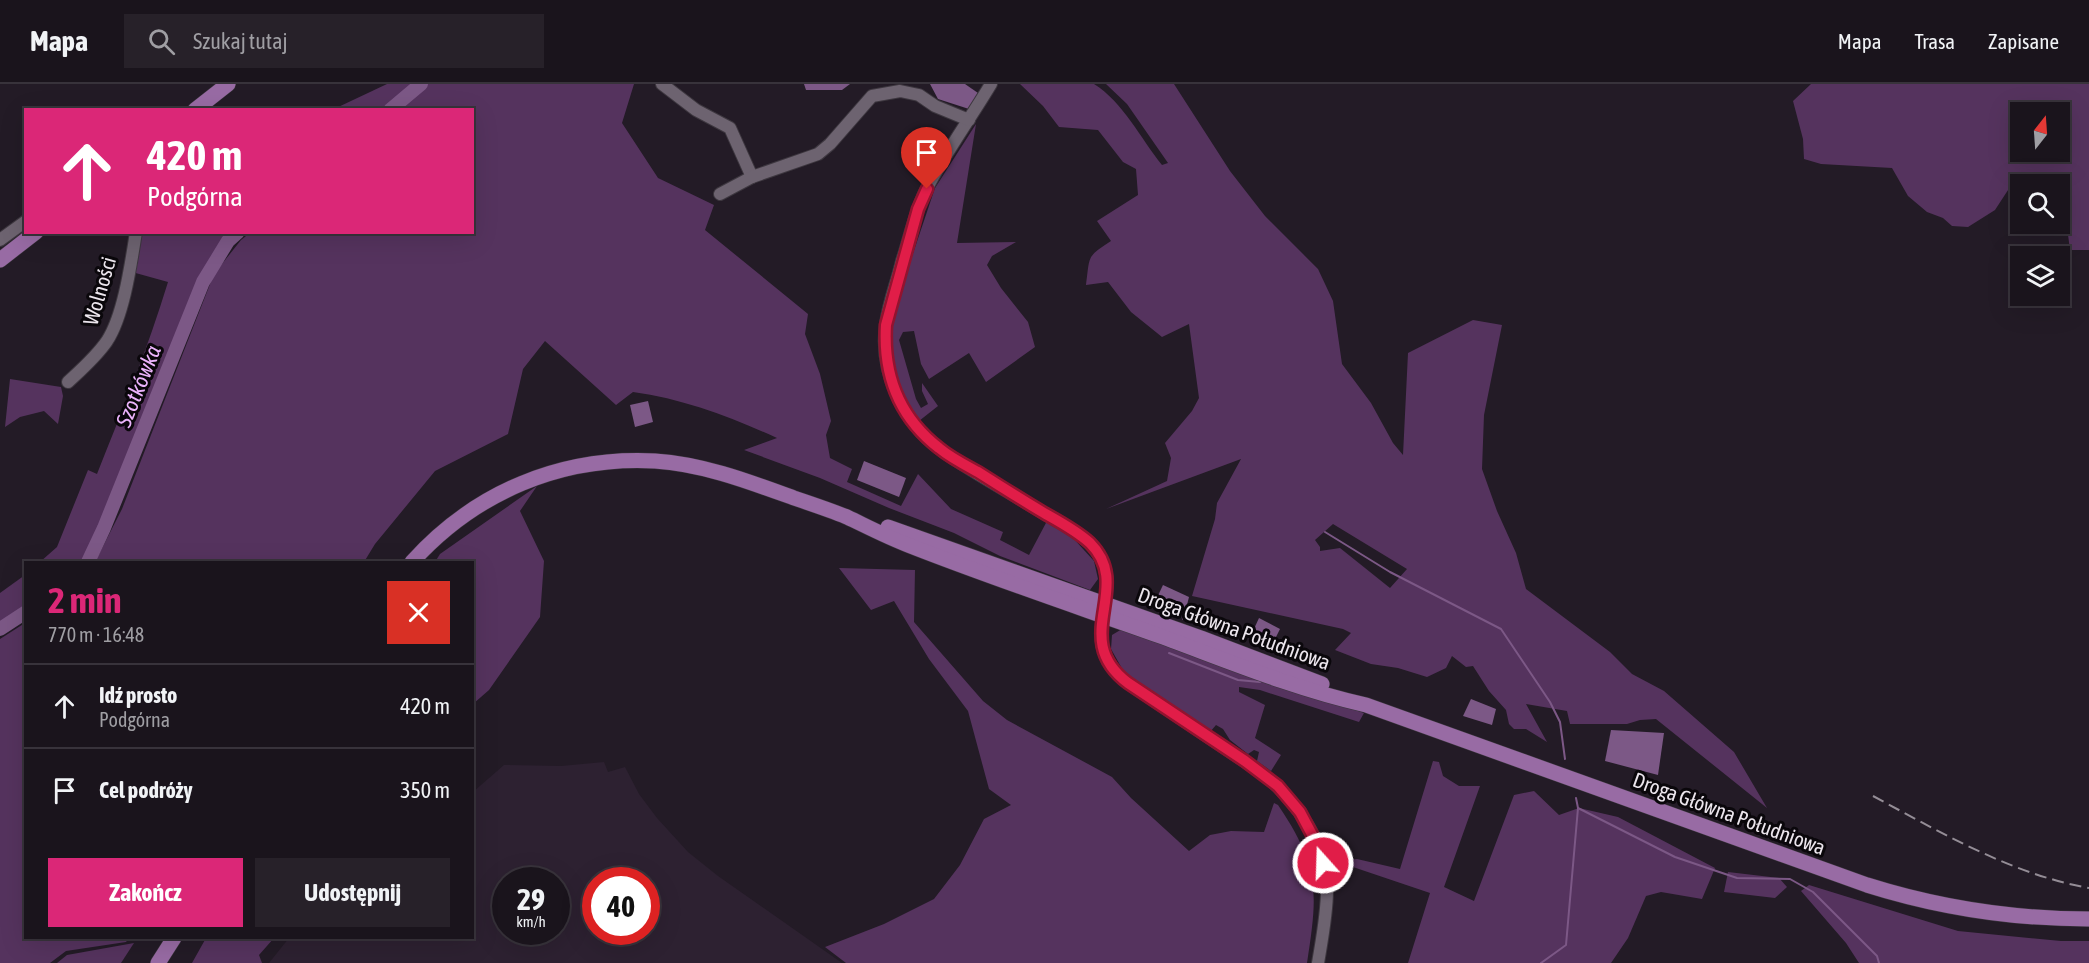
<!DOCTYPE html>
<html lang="pl">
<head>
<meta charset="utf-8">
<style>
	:root { --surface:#1a141c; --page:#272129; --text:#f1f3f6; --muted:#9f9ea3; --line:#38333b; --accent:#db2777 }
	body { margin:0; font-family:"Asap Condensed",sans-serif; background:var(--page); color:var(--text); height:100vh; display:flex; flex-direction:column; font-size:22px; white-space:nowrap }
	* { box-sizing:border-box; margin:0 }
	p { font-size:20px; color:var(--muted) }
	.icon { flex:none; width:33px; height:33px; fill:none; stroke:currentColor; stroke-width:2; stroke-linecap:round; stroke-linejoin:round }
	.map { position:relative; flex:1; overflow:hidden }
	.panel { position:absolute; left:24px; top:477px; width:450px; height:378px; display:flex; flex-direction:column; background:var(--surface); border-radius:0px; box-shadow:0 6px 24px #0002,0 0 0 2px var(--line) }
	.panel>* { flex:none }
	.guide { position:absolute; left:24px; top:24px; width:450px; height:126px; border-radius:0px; box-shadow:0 6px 24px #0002,0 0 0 2px var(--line); background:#db2777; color:#fff; overflow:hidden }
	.needle { width:39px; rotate:17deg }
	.controls { position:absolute; left:2010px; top:18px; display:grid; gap:12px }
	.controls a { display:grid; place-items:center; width:60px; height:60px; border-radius:0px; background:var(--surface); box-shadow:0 6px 24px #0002,0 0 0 2px var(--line); font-size:30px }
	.speed { position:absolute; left:492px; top:783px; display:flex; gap:12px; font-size:30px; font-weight:700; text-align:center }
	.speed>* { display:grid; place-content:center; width:78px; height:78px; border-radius:50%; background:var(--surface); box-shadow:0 6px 24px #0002,0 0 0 2px var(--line); line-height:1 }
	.speed small { font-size:15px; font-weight:400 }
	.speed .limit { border:9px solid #d22; background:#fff; color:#111 }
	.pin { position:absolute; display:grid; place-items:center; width:51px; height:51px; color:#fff; margin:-62px -26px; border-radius:50% 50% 50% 0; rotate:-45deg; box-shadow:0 0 6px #0007 }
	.pin .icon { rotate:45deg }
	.me { position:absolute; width:66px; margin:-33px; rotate:340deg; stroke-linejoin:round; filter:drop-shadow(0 0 4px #0008) }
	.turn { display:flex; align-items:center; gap:21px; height:126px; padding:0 24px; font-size:27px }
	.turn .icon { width:78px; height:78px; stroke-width:2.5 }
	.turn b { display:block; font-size:42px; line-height:51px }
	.round { display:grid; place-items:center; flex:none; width:63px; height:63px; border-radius:0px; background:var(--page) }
	.headline { display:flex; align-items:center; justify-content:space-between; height:102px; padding:0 24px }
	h1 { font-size:36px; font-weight:700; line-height:45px; color:var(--accent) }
	.action { display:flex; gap:12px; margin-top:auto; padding:12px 24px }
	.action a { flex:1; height:69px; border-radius:0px; background:var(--accent); color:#fff; font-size:24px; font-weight:700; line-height:69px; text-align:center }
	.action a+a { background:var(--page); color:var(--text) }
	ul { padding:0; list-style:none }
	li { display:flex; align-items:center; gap:18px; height:84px; padding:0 24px; border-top:2px solid var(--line) }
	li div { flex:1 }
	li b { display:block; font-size:22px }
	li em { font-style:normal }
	header { display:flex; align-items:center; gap:36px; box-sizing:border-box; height:84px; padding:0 30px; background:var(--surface); border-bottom:2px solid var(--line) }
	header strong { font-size:28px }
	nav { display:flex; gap:33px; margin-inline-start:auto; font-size:21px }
	.search { width:420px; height:54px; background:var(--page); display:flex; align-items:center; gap:15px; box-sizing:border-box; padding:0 21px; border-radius:0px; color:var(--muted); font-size:22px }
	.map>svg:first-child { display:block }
</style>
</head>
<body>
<header>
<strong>Mapa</strong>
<div class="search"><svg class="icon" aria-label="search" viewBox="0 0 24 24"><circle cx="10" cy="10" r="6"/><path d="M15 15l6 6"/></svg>Szukaj tutaj</div>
<nav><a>Mapa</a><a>Trasa</a><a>Zapisane</a></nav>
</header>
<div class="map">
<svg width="2089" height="879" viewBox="0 0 2089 879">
	<rect width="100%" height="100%" fill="#231b26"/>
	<path fill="#2d2131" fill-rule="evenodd" d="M604 678 608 688 625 683 639 710 657 734 688 768 718 792 842 879H269L289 854H472L473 708 504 681 561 682ZM506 796H556V848H506ZM596 796H646V848H596Z"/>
	<g fill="#55335e" fill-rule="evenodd">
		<path d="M387 0H415L384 25H334Z"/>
		<path d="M426 0H634L622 39 658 94 714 121 705 146 808 230 805 250 820 290 831 337 826 351 830 374 852 385 847 398 901 422 918 390 951 425 1003 448 1000 456 1029 471 1047 437 1073 454 1094 477 1098 495 1090 506 1000 472 954 449 889 424 820 394 744 366 777 354C731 333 684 315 633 308L616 321 545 257 523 285 508 350 435 387 375 460 364 478H95L122 425 214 190 241 156 251 148H472V26L395 25Z"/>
		<path d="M1020 0H1094C1123 18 1141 55 1162 81L1168 79 1127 20 1106 0H1174L1230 87 1265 132 1318 185 1333 217 1342 280 1371 319 1393 359 1403 371 1408 269 1473 236 1502 241 1484 331 1482 385 1497 427 1516 469 1526 505 1610 568 1632 590 1664 607 1734 668 1767 724 1656 635 1640 636 1627 640H1570L1567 627 1526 620 1547 658 1526 645H1514L1509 640 1506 626 1489 607 1473 582 1466 583 1452 572 1446 584 1427 593 1398 584 1371 580 1335 566 1351 549 1343 545 1192 512 1215 435 1217 419 1241 375 1106 425 1167 397 1171 374 1165 359 1192 327 1199 314 1189 240 1162 253 1131 228 1108 198 1086 201C1090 172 1086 173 1111 157L1097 137 1138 111 1136 85 1123 78 1098 46 1059 43 1043 22ZM1333 440 1407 485 1390 504 1340 464 1320 467V463L1315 456Z"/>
		<path d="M1811 0H2089V166H2070L2061 97 2010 103 1995 126 1968 143 1952 142 1943 134 1927 128 1908 112 1892 84 1821 80 1804 75 1803 55 1793 17ZM2020 28H2060V68H2020Z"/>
		<path d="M976 40 957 159 1016 158 992 172 987 181 1001 204 1028 238 1035 263 986 298 969 269 929 295 921 280 914 247 903 248 899 256 916 315 921 324 928 320 922 307V299L938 322 919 337 905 315 894 282 890 255 896 220 935 104Z"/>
		<path d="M140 149H230L226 152 200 197 85 478H40L57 463 88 386 97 390C122 327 148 264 168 198L132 188Z"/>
		<path d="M10 295 61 303 63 312 58 340 44 327 20 333 5 343Z"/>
		<path d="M537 402 520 427 544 477 540 533 489 606 473 620 472 478H435L440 470Z"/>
		<path d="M839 484 915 486 914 538 983 617 1007 636 1112 693 1131 714 1189 767 1210 751 1231 747 1264 748 1274 719 1278 721C1320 783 1318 808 1307 879H846L825 863 884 840 934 815 960 781 984 735 1011 721 989 705 968 627 929 575 894 517 871 526Z"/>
		<path d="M25 491V525L0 541V509Z"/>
		<path d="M25 539 26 854H129L126 858 66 867 50 879H0V555Z"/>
		<path d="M1122 545 1364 629 1359 638 1260 606 1239 603V608L1265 621 1255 654 1281 671 1271 687 1257 677 1259 668 1254 666 1248 670 1230 656 1223 645 1216 641 1210 648 1124 588 1111 565 1112 551Z"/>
		<path d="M1433 677 1439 678 1443 692 1459 702H1480L1444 803 1474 817 1514 711 1534 707 1559 731 1579 724 1618 733 1715 784 1702 815 1661 808 1646 812 1628 854 1611 879H1408L1430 809 1350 782 1347 776 1357 775 1400 785Z"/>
		<path d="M1728 788 1779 794 1787 803 1775 814 1724 808Z"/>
		<path d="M1809 801 1958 847 2061 857H2089V879H1859L1846 859 1801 807Z"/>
		<path d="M206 854H274L259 871 262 879H192Z"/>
		<path d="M134 859 121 879H57L67 871Z"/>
	</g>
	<g fill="#7c5886">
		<path d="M804 0H850L842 6H806Z"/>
		<path d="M930 0H965L978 9 969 25 938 15Z"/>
		<path d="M648 317 653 338 635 343 630 321Z"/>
		<path d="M864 377 906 394 899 413 857 396Z"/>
		<path d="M1163 501 1189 513 1186 525 1155 518Z"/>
		<path d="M1259 534 1280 545 1273 559 1253 547Z"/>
		<path d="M1471 615 1496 625 1492 641 1463 632Z"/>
		<path d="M1611 646 1664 649 1658 691 1605 677Z"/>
	</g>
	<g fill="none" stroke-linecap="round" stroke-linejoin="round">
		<g stroke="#7c5886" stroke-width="2">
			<path d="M1325 448 1390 488 1501 545 1550 618 1560 638 1565 675"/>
			<path d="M1182 525 1183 535"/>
			<path d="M1251 559 1257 549"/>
			<path d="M1169 569 1238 596 1260 598"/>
			<path d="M1578 724 1675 773 1737 794 1790 795 1813 808 1877 872 1879 879"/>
			<path d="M1541 879 1566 861 1578 724 1576 714"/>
		</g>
		<g stroke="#7c5886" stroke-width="14">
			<path d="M390 26 421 0"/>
			<path d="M88 478 104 444 203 198 228 157 238 148"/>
			<path d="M0 545 26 528"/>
		</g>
		<defs>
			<g id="minor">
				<path d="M662 0 696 26 730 44 752 93"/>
				<path d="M991 0C970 35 946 68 927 104 915 127 910 153 902 177 897 198 889 218 886 239 879 287 902 337 941 366 973 389 1011 409 1045 430 1062 440 1080 449 1093 463 1132 507 1069 554 1128 599L1262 689C1295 715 1328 761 1327 806 1327 830 1322 855 1318 879"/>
				<path d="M720 110 752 93 818 70 830 60 872 12 900 7 919 11 935 22 969 36"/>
				<path d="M0 156 26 137"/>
				<path d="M68 298C82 285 96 273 107 257 124 231 131 179 136 148"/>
			</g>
			<g id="major">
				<path d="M195 26 228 0"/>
				<path d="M0 176 36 148"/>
				<path d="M888 443 1201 554 1322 600"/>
				<path d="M412 478C475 408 561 372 655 377 703 380 750 398 794 414 812 420 830 426 847 433 868 443 887 453 908 461 992 494 1076 522 1160 552 1228 577 1295 605 1366 621L1867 801C1940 824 2013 835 2089 835"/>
				<path d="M158 879 174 854"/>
			</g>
		</defs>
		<use href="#minor" stroke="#3d373f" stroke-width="14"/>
		<use href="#major" stroke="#3d373f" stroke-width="16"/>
		<use href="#minor" stroke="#6d6370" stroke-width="12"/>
		<use href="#major" stroke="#986ba4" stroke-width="15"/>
		<path stroke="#948d96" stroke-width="2" stroke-dasharray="12 6" stroke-linecap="butt" d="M1873 712C1942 749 2011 790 2089 804"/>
	</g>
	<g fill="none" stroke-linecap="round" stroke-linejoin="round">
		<defs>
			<path id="route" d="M927 105 918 125 886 241C883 291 899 333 939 364 951 374 965 381 978 388 1000 402 1022 416 1044 429 1060 438 1077 447 1090 459 1135 504 1068 554 1128 599L1245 677 1278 702 1300 728 1316 758 1323 779"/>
		</defs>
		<use href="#route" stroke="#92132f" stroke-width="15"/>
		<use href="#route" stroke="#e11d48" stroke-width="10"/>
	</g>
	<g text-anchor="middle" stroke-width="6" stroke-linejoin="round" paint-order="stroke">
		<g font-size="21" fill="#ece6ed" stroke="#0a070b">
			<text transform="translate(100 207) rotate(-74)" y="7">Wolności</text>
			<text transform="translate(1234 545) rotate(20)" y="7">Droga Główna Południowa</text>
			<text transform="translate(1729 730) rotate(20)" y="7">Droga Główna Południowa</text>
		</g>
		<g font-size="22" font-style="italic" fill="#ebb3fb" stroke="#0a070b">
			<text transform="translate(138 302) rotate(-68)" y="8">Szotkówka</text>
		</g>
	</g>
</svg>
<div class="controls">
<a><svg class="needle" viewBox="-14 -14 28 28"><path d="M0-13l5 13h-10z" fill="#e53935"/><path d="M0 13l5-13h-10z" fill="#9f9ea3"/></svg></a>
<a><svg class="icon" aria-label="search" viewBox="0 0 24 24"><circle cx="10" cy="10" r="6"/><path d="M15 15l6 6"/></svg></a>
<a><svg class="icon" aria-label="layers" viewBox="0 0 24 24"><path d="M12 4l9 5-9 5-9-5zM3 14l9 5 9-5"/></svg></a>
</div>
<div class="speed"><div>29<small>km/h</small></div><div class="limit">40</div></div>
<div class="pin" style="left:927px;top:105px;background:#d93025"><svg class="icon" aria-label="arrive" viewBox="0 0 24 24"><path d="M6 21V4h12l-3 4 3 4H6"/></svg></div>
<svg class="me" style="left:1323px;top:779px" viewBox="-20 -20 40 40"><circle r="17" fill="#e11d48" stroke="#fff" stroke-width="3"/><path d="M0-11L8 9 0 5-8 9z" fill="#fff"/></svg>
<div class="guide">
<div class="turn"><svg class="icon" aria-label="ahead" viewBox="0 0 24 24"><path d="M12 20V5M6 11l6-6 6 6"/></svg><div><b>420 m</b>Podgórna</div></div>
</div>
<section class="panel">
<div class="headline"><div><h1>2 min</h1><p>770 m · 16:48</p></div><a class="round" style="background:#d93025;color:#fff"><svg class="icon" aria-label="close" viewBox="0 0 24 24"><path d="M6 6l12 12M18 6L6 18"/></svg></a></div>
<ul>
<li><svg class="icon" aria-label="ahead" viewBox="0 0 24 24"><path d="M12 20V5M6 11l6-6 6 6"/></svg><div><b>Idź prosto</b><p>Podgórna</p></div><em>420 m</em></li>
<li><svg class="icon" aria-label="arrive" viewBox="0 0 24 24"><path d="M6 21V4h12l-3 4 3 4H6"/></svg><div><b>Cel podróży</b></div><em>350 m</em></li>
</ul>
<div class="action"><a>Zakończ</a><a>Udostępnij</a></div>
</section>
</div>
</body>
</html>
